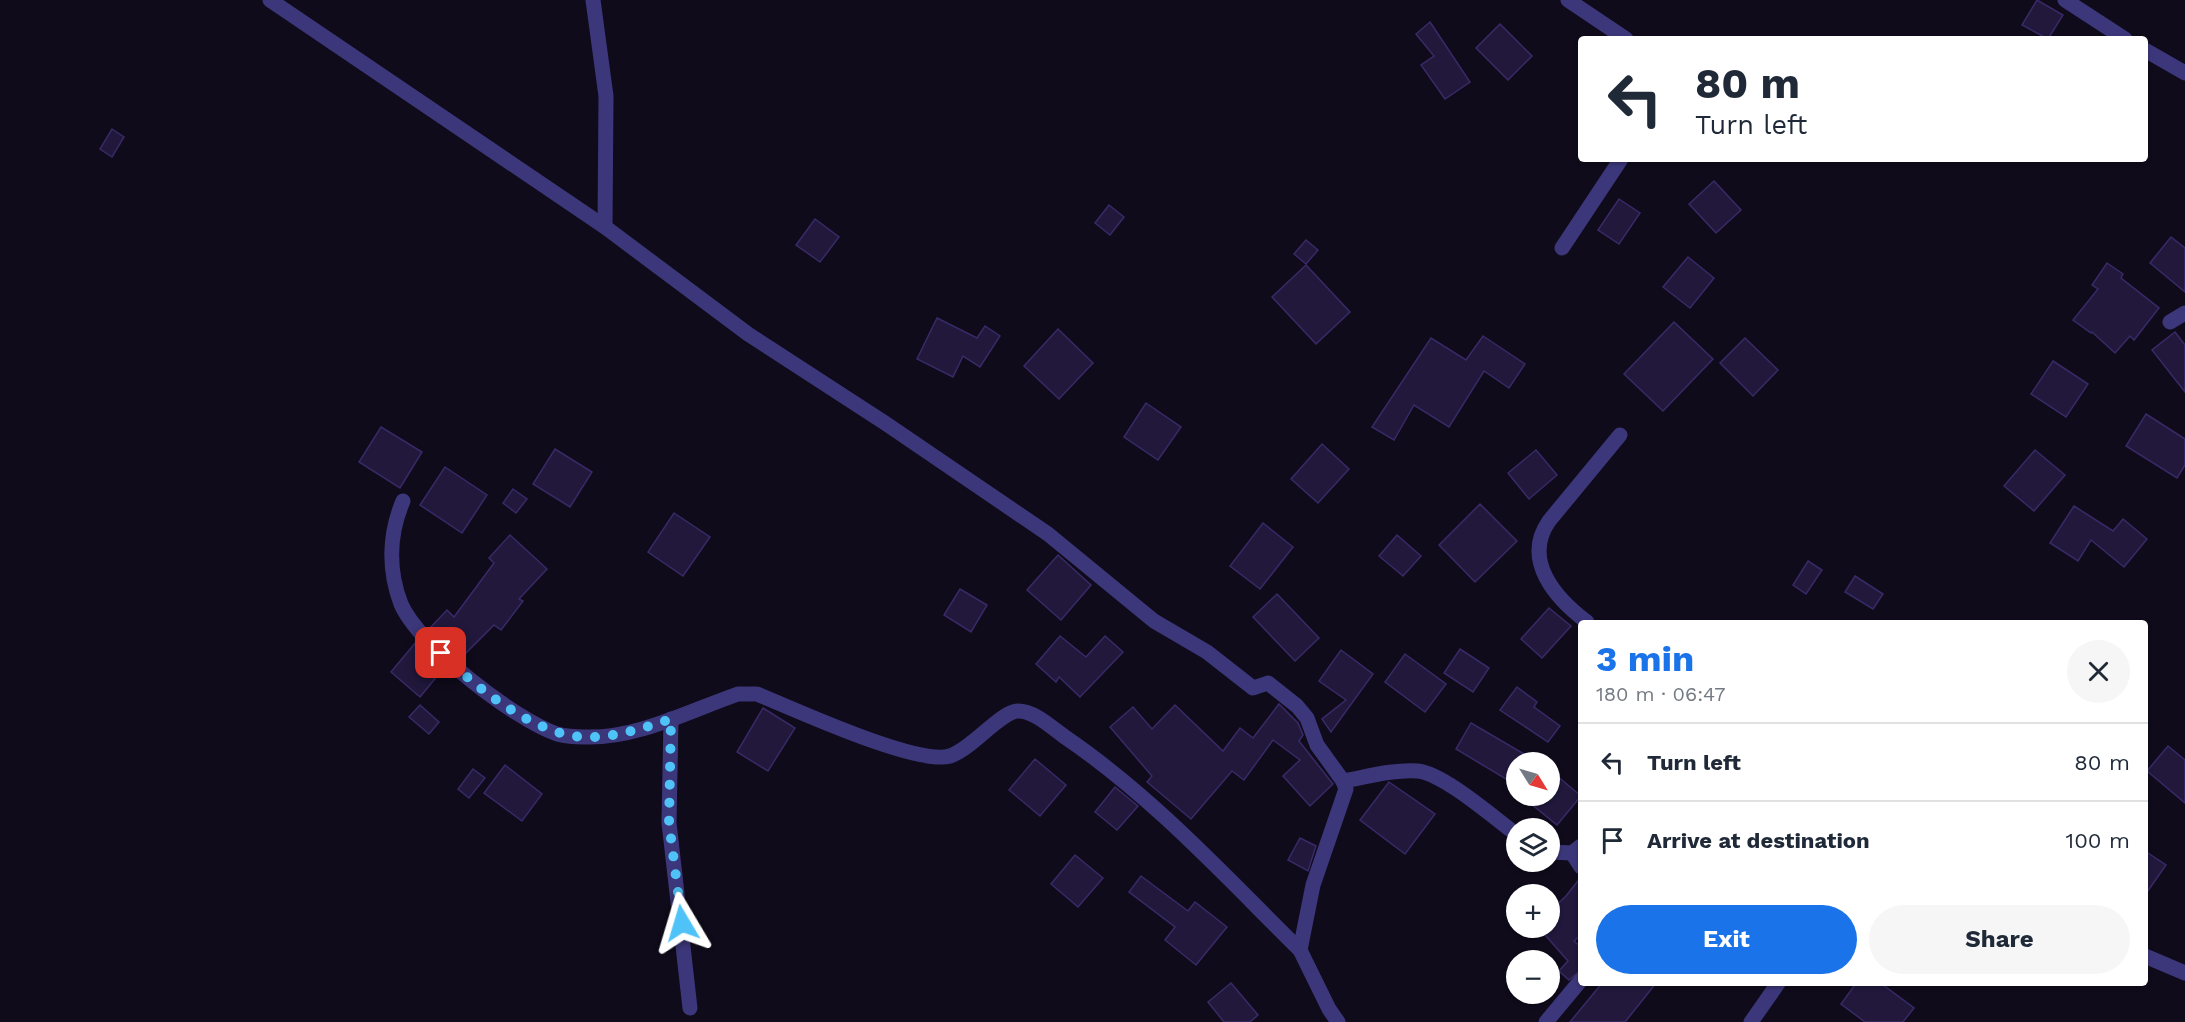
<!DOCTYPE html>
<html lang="en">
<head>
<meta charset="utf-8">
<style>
	:root { --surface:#fff; --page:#f6f6f7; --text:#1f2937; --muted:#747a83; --line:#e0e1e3; --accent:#1a73e8 }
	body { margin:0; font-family:"Work Sans",sans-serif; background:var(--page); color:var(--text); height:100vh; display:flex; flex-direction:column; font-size:22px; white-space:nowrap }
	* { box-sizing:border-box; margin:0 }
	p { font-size:20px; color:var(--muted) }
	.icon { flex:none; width:33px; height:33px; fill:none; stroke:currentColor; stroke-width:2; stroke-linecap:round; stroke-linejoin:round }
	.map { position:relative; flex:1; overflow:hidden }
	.details { position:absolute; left:1578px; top:620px; width:570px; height:366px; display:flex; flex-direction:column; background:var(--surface); border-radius:6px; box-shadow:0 2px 4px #0004 }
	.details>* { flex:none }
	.hud { position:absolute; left:1578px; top:36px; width:570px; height:126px; border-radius:6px; box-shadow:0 2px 4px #0004; background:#fff; color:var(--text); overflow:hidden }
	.needle { width:39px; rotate:127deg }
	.tools { position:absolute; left:1506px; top:752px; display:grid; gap:12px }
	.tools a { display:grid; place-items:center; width:54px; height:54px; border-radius:50%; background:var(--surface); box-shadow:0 2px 4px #0004; font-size:30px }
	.pin { position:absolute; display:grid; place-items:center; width:51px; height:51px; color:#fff; margin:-26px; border-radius:12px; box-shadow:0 3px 9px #0006 }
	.me { position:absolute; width:66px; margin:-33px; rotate:353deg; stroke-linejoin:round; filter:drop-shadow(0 0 4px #0008) }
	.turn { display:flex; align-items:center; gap:21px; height:126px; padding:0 18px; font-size:27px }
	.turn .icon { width:78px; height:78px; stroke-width:2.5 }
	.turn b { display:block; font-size:42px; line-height:51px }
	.round { display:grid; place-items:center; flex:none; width:63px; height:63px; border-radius:32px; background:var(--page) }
	.headline { display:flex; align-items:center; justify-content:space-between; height:102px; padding:0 18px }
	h1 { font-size:36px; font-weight:700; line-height:45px; color:var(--accent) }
	.button { display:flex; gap:12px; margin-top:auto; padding:12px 18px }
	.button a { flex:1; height:69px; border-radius:36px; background:var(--accent); color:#fff; font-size:24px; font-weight:700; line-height:69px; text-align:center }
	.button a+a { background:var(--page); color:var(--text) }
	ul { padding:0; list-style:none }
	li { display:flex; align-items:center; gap:18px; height:78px; padding:0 18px; border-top:2px solid var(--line) }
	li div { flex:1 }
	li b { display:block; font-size:22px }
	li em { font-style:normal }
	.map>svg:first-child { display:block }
</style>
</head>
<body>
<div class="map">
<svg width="2185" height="1022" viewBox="0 0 2185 1022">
	<rect width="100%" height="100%" fill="#0f0b1b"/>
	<g fill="#21183c" stroke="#392a67" stroke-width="1.5">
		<path d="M2037 0 2063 15 2048 39 2022 25Z"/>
		<path d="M1430 22 1470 82 1445 99 1421 65 1434 56 1416 34Z"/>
		<path d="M1500 24 1532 56 1508 80 1476 48Z"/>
		<path d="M112 129 124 137 112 157 100 149Z"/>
		<path d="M1714 181 1741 210 1716 233 1689 204Z"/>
		<path d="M1619 199 1640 213 1619 244 1598 230Z"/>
		<path d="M1109 205 1124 217 1110 235 1095 223Z"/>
		<path d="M815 219 839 237 820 262 796 245Z"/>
		<path d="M2171 237 2185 248V292L2150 263Z"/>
		<path d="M1306 240 1318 250 1306 264 1294 254Z"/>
		<path d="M1688 257 1714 278 1690 308 1663 287Z"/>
		<path d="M2107 263 2123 274 2121 278 2159 308 2134 340 2130 336 2115 353 2092 332 2091 333 2073 320 2098 289 2092 285Z"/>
		<path d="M1306 265 1350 312 1316 344 1272 297Z"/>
		<path d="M937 318 977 338 985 326 1000 336 980 367 963 356 953 377 917 359Z"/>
		<path d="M1674 322 1713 359 1663 411 1624 374Z"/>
		<path d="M1058 329 1093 363 1059 399 1024 366Z"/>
		<path d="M2175 332 2185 345V392L2152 350Z"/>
		<path d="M1483 336 1525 364 1509 388 1484 371 1449 427 1414 405 1394 440 1372 427 1431 338 1466 360Z"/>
		<path d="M1745 338 1778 370 1753 396 1720 363Z"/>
		<path d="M2053 361 2088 384 2066 417 2031 394Z"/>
		<path d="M1146 403 1181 427 1158 460 1124 437Z"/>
		<path d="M2146 414 2185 439V465L2177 478 2126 446Z"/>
		<path d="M381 427 422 452 400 488 359 462Z"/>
		<path d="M1322 444 1349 469 1318 503 1291 479Z"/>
		<path d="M555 449 592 472 570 507 533 484Z"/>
		<path d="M1536 450 1557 475 1529 499 1508 473Z"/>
		<path d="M2035 450 2065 475 2034 511 2004 486Z"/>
		<path d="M445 467 487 495 462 533 420 505Z"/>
		<path d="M513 489 527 499 516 513 503 503Z"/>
		<path d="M1480 504 1517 541 1475 582 1439 545Z"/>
		<path d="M2074 506 2113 531 2123 519 2147 539 2124 567 2091 540 2078 561 2050 543Z"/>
		<path d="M674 513 710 537 683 576 648 552Z"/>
		<path d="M1263 523 1293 547 1260 589 1230 566Z"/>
		<path d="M510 535 547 569 519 599 523 601 501 630 494 625 465 654 460 649 455 654 430 628 447 610 454 617 494 563 489 558Z"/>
		<path d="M1397 535 1421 556 1403 576 1379 556Z"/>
		<path d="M1058 555 1091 585 1061 620 1027 590Z"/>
		<path d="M1808 561 1822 570 1806 594 1793 585Z"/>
		<path d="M1855 576 1883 594 1873 609 1845 592Z"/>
		<path d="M960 589 987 605 971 632 944 615Z"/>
		<path d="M1277 594 1319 638 1295 661 1253 617Z"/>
		<path d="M1549 608 1571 626 1542 658 1521 639Z"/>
		<path d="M1060 636 1086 657 1105 636 1123 652 1080 697 1059 677 1056 682 1036 664Z"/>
		<path d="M416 642 443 669 420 697 391 672Z"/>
		<path d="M1460 649 1489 668 1473 692 1444 673Z"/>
		<path d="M1341 650 1373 674 1331 732 1322 719 1346 700 1319 681Z"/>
		<path d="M1405 654 1446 684 1425 712 1385 682Z"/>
		<path d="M1517 687 1537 702 1534 707 1560 726 1548 742 1500 710Z"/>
		<path d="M1279 704 1298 723 1303 735 1299 741 1333 784 1310 806 1283 776 1300 760 1273 740 1244 780 1232 771 1191 819 1147 782 1152 776 1110 727 1133 707 1152 729 1175 705 1223 751 1240 728 1253 738Z"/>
		<path d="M420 705 439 722 429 734 409 717Z"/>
		<path d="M763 708 795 728 768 771 737 752Z"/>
		<path d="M1471 723 1538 762H1516V785L1456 749Z"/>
		<path d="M2168 746 2185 760V803L2147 771Z"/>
		<path d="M1035 759 1066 785 1040 816 1009 790Z"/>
		<path d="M505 765 542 794 522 821 484 793Z"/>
		<path d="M473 769 485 778 469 798 458 789Z"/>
		<path d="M1550 770 1581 796 1557 825 1520 795H1550Z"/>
		<path d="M1389 782 1435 814 1405 854 1360 820Z"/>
		<path d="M1115 787 1138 806 1117 830 1095 812Z"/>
		<path d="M1300 838 1316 846 1308 871 1288 860Z"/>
		<path d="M2145 851 2166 865 2145 895Z"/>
		<path d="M1075 855 1103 878 1078 907 1051 884Z"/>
		<path d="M1141 876 1188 911 1195 902 1227 927 1196 965 1165 940 1175 927 1129 892Z"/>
		<path d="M1581 877V935L1574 941 1581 947V970L1569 980 1559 971 1568 961 1538 927H1550V911L1566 896Z"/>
		<path d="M1603 982H1657L1625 1022H1570Z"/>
		<path d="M1857 982H1879L1914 1008 1903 1022H1865L1841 1004Z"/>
		<path d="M1231 983 1258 1015 1250 1022H1224L1208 1002Z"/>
	</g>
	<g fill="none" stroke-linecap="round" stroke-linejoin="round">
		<g stroke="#3c377a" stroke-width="15">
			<path d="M270 0 605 227 748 334 885 423 1048 534 1154 621 1207 652 1253 688 1268 683 1297 706 1307 718 1317 745 1343 781 1346 789 1313 885 1300 950 1329 1009 1338 1022"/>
			<path d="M593 0 606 96 605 227"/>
			<path d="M1568 0 1626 39"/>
			<path d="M2065 0 2125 39"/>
			<path d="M2145 50 2185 73"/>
			<path d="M1562 248 1621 159"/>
			<path d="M2170 322 2185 313"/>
			<path d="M403 501C389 534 388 570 401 604 419 646 514 719 557 734 565 736 576 737 584 737 637 739 689 711 738 694H757C794 709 917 766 950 756 972 749 1001 711 1018 711 1035 711 1052 728 1065 737 1153 797 1225 876 1300 950"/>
			<path d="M1587 622C1555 598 1522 560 1549 521L1620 435"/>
			<path d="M671 719 669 823 690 1008"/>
			<path d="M1343 781C1366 777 1394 769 1418 771 1444 774 1493 817 1516 834"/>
			<path d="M1550 852 1572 853 1581 846"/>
			<path d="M1572 853 1581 867"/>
			<path d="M2145 956 2185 973"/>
			<path d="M1546 1022 1581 980"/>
			<path d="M1751 1022 1779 982"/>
		</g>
	</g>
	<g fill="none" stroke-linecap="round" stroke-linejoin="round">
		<path stroke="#4fc3f7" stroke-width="10" stroke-dasharray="0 18" d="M441 653C475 687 536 736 585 737 615 738 643 728 671 719L669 823 682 923"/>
	</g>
</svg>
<div class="tools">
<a><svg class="needle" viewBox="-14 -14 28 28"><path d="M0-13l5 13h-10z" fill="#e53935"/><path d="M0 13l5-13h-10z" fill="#747a83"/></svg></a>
<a><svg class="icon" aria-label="layers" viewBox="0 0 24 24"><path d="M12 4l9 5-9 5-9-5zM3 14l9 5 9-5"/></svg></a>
<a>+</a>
<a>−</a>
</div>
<div class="pin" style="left:441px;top:653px;background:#d93025"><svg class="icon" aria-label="arrive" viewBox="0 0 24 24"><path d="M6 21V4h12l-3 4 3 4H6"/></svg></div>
<svg class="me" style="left:682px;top:923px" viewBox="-20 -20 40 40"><path d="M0-17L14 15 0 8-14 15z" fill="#4fc3f7" stroke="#fff" stroke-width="4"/></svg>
<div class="hud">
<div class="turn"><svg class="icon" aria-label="left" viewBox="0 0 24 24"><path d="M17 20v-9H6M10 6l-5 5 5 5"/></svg><div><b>80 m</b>Turn left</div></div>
</div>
<section class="details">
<div class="headline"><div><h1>3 min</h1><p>180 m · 06:47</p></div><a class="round"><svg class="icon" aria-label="close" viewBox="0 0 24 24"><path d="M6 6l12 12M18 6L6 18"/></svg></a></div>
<ul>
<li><svg class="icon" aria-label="left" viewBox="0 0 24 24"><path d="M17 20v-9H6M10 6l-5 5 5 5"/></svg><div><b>Turn left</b></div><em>80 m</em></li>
<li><svg class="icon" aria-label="arrive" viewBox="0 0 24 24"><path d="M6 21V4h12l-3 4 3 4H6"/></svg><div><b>Arrive at destination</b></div><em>100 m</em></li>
</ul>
<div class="button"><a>Exit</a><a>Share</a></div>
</section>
</div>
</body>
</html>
